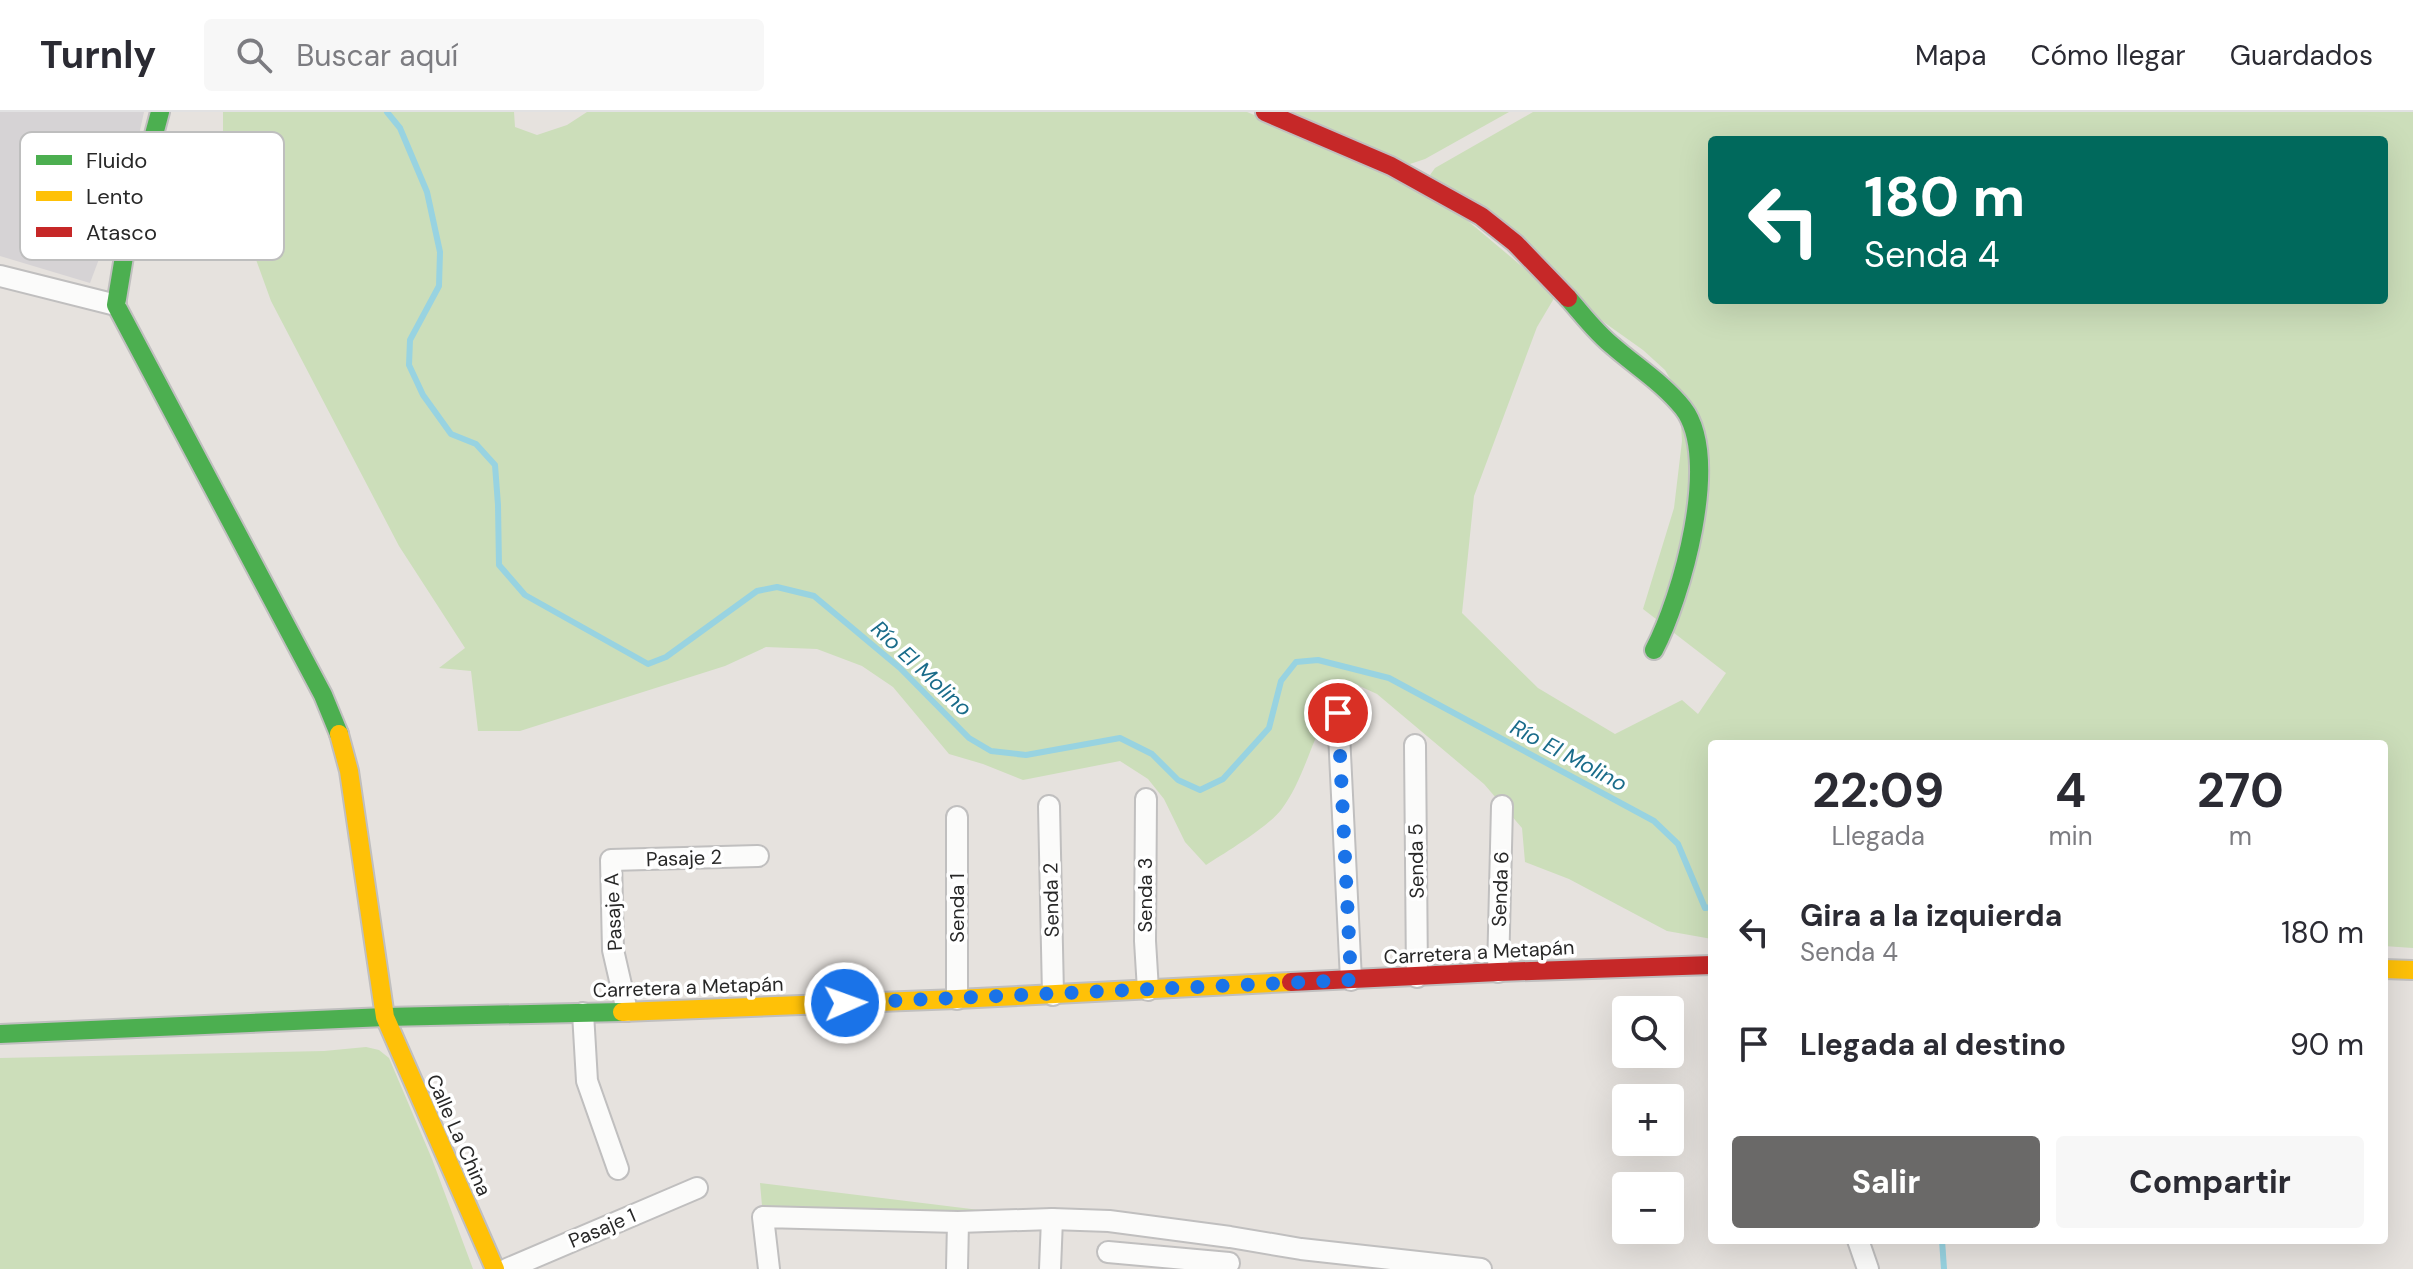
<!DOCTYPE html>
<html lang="es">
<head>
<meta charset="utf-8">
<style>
	:root { --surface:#fff; --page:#f7f7f7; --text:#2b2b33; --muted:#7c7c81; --line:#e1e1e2; --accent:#6a6968 }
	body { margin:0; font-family:"DM Sans",sans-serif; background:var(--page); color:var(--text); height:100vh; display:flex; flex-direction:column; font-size:30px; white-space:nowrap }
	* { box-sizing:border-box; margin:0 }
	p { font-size:26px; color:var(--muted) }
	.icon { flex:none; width:44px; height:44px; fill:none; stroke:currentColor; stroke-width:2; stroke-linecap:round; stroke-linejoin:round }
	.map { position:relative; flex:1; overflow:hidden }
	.drawer { position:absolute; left:1708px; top:628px; width:680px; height:504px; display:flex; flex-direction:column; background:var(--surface); border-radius:8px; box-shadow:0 8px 32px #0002 }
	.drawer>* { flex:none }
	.top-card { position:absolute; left:1708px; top:24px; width:680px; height:168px; border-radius:8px; box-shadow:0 8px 32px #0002; background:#00695c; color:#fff; overflow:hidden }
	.fabs { position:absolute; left:1612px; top:884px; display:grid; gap:16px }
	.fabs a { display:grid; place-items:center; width:72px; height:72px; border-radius:8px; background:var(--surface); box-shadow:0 8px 32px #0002; font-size:40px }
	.pin { position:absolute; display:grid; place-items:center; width:68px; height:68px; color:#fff; margin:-34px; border:4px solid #fff; border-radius:50%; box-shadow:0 2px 8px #0007 }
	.me { position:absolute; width:88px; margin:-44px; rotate:88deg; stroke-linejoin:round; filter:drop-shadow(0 0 6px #0008) }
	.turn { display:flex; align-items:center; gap:28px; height:168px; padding:0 24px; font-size:36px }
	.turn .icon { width:104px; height:104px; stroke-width:2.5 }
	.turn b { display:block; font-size:56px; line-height:68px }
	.eta { display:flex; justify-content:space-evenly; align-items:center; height:136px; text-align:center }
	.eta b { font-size:48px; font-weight:700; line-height:56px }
	.primary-button { display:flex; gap:16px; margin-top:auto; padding:16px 24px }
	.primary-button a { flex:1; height:92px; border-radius:8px; background:var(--accent); color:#fff; font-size:32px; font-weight:700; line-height:92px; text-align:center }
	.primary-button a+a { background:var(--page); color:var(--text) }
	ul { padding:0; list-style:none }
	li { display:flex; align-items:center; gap:24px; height:112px; padding:0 24px }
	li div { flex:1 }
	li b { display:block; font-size:30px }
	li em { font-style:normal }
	header { display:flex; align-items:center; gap:48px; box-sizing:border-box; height:112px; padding:0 40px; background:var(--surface); border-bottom:2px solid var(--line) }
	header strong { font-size:38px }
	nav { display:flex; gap:44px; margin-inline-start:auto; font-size:28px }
	.search { width:560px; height:72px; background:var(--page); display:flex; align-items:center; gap:20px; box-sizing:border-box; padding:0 28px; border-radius:8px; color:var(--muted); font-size:30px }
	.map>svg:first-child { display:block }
</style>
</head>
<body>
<header>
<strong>Turnly</strong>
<div class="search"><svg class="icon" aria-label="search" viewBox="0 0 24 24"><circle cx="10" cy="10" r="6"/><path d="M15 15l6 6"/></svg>Buscar aquí</div>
<nav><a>Mapa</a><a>Cómo llegar</a><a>Guardados</a></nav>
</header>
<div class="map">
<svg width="2413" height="1157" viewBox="0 0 2413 1157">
	<rect width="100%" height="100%" fill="#e6e2de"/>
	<path fill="#d6d3d5" d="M0 0H144L130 64 90 171 0 144Z"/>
	<g fill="#ccdeba" fill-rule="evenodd">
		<path d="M223 0H514L515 15 537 23 567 13 587 0H1247L1424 72 1556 183 1537 215 1474 384 1462 501 1538 576 1615 622 1682 588 1698 602 1726 561 1643 497 1674 396 1682 329 1679 282 1665 258 1643 238 1605 211 1430 63 1435 56 1533 0H2413V836L2384 834V632H1712V827L1667 819 1569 767 1525 750 1522 716 1484 672 1377 582 1355 572C1348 577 1341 582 1336 588 1312 621 1306 665 1281 698 1268 715 1225 741 1206 753L1185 730 1164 687 1148 667 1120 649 1023 668 983 652 949 642 893 575 862 554 817 537 766 535 725 554 520 619H478L471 559 439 556 465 536 399 434 271 189 250 131 226 75 223 34ZM1712 28H2384V188H1712Z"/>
		<path d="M1291 0H1509L1425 47 1410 52Z"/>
		<path d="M366 935 379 938 389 946 432 1047 473 1157H0V946L324 939Z"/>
		<path d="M760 1071 1052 1107 763 1105Z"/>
	</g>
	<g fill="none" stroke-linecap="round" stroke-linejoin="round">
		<g stroke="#98d3e1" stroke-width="6">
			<path d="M387 0 400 16 427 80 440 140 439 174 410 228 409 253 423 283 451 322 476 332 495 353 498 393 499 453 525 483 648 552 666 545 757 479 777 475 814 484 900 556 969 626 991 639 1026 643 1120 626 1152 642 1178 668 1200 678 1223 667 1269 616 1281 569 1296 550 1318 548 1389 566 1654 709 1678 732 1705 796 1712 795"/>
			<path d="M1942 1128 1944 1157"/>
		</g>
		<defs>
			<g id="street">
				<path d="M0 164 116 193"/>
				<path d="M1338 601 1351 868"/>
				<path d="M1415 633 1417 865"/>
				<path d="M1146 687 1145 829 1148 878"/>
				<path d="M1049 694 1053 883"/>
				<path d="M1498 860 1502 694"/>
				<path d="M957 887V705"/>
				<path d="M627 899 613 838 611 748 758 744"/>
				<path d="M583 901 587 969 618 1057"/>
				<path d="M1858 1128 1868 1157"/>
				<path d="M1108 1140 1229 1151"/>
				<path d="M507 1157 697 1076"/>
				<path d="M769 1157 763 1105 958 1110 1052 1107 1109 1109 1230 1125 1301 1137 1481 1157"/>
				<path d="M957 1157 958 1110"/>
				<path d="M1050 1157 1052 1107"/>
			</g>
			<g id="fast">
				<path d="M160 0 128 120 116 193 323 583 339 622"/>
				<path d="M1568 186C1583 203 1596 221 1614 235 1637 255 1664 272 1683 296 1722 346 1681 487 1654 538"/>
				<path d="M0 922 385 905 622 900"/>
			</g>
			<g id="slow">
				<path d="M339 622 349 659 385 905 495 1157"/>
				<path d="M2384 857 2413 858"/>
				<path d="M622 900 957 887 1291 870"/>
			</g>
			<g id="jam">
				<path d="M1265 0 1391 54 1481 104 1515 131 1568 186"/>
				<path d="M1291 870 1498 860 1712 853"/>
			</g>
		</defs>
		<use href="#street" stroke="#c0bfbf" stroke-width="24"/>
		<use href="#fast" stroke="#c0bfbf" stroke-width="22"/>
		<use href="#slow" stroke="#c0bfbf" stroke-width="22"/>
		<use href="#jam" stroke="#c0bfbf" stroke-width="22"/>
		<use href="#street" stroke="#fbfbfa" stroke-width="20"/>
		<use href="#fast" stroke="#4caf50" stroke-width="18"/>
		<use href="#slow" stroke="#ffc107" stroke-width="18"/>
		<use href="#jam" stroke="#c62828" stroke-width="18"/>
	</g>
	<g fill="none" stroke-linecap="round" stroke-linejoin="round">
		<path stroke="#1a73e8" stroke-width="14" stroke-dasharray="0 25.2" d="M845 891 1351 868 1338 601"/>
	</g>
	<g text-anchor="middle" stroke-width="7" stroke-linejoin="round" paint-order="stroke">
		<g font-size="20" fill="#282828" stroke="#fff">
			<text transform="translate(684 746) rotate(-2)" y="7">Pasaje 2</text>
			<text transform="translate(1416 749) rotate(-91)" y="7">Senda 5</text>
			<text transform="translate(1500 777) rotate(-88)" y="7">Senda 6</text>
			<text transform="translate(1145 783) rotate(-90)" y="7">Senda 3</text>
			<text transform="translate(1051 788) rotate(-91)" y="7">Senda 2</text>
			<text transform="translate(957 796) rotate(-90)" y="7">Senda 1</text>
			<text transform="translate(613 800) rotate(-93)" y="7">Pasaje A</text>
			<text transform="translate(1479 840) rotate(-3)" y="7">Carretera a Metapán</text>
			<text transform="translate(688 875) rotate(-2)" y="7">Carretera a Metapán</text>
			<text transform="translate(459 1023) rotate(66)" y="7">Calle La China</text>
			<text transform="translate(602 1116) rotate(-23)" y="7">Pasaje 1</text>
		</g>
		<g font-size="22" font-style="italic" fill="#1a6c8a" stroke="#fff">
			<text transform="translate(922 556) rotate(43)" y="8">Río El Molino</text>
			<text transform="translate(1569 643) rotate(28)" y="8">Río El Molino</text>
		</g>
	</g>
	<rect x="20" y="20" width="264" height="128" rx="12" fill="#fff" stroke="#bebebe" stroke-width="2"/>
	<rect x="36" y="43" width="36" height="10" fill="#4caf50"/>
	<rect x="36" y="79" width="36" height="10" fill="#ffc107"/>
	<rect x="36" y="115" width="36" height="10" fill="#c62828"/>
	<g font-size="22" fill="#282828">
		<text x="86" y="56">Fluido</text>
		<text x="86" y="92">Lento</text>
		<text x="86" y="128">Atasco</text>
	</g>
</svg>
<div class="fabs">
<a><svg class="icon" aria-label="search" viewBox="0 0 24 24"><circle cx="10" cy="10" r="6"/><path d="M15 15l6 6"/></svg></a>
<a>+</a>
<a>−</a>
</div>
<div class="pin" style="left:1338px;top:601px;background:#d93025"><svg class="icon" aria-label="arrive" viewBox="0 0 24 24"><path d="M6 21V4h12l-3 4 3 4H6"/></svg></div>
<svg class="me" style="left:845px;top:891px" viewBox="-20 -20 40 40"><circle r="17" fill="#1a73e8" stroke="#fff" stroke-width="3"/><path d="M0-11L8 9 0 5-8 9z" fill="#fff"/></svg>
<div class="top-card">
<div class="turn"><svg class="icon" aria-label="left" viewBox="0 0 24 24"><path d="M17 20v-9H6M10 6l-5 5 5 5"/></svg><div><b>180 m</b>Senda 4</div></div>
</div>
<section class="drawer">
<div class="eta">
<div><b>22:09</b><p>Llegada</p></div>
<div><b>4</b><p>min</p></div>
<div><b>270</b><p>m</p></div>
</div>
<ul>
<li><svg class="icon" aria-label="left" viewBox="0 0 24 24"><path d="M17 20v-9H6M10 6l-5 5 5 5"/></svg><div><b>Gira a la izquierda</b><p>Senda 4</p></div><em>180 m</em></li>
<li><svg class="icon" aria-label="arrive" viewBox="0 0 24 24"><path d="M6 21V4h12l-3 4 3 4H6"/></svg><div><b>Llegada al destino</b></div><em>90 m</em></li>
</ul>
<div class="primary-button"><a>Salir</a><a>Compartir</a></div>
</section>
</div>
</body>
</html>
